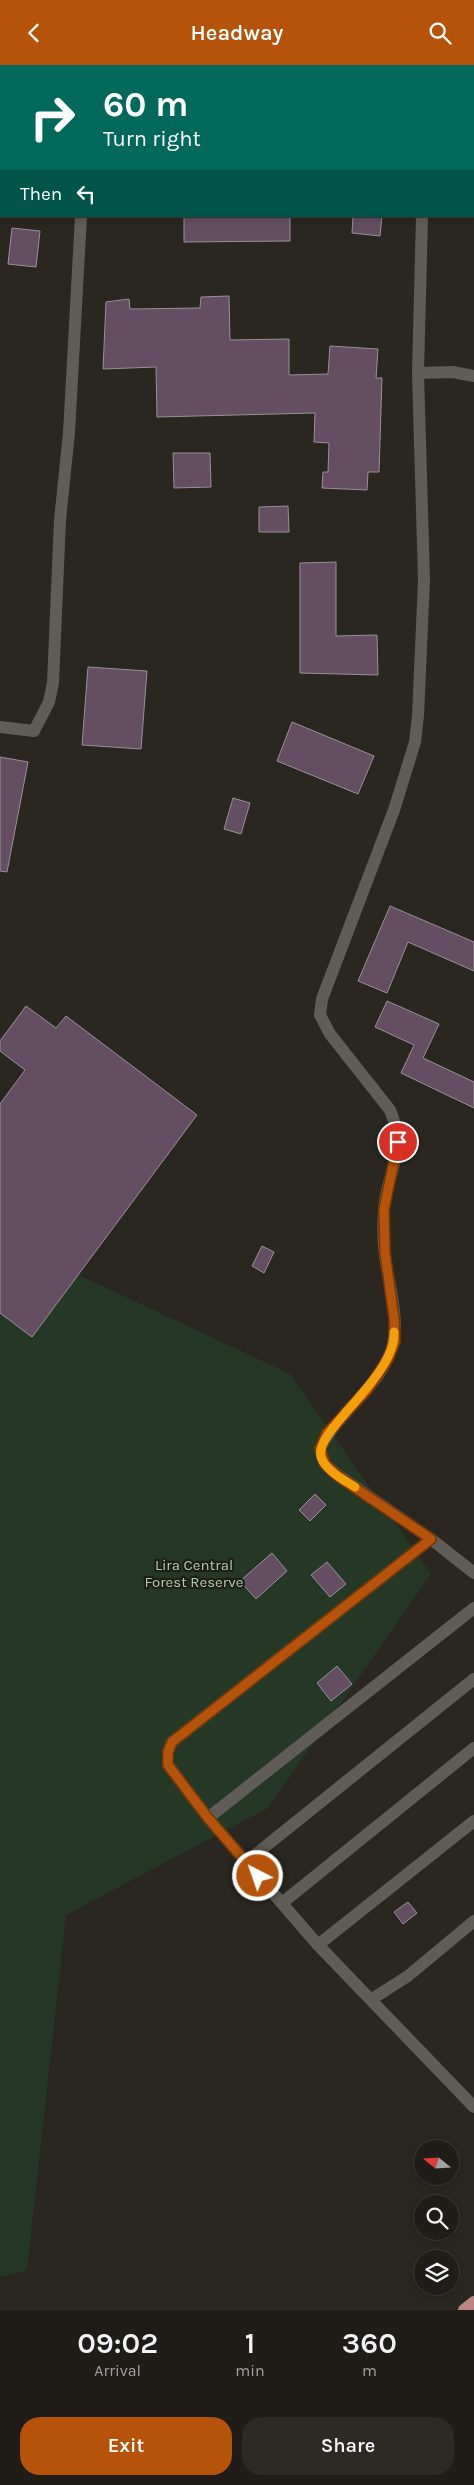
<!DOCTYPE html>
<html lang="en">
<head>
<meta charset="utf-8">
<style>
	:root { --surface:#201d19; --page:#2d2a26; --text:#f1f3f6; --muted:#a2a2a2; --line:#3d3b38; --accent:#b45309 }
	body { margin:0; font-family:Karla,sans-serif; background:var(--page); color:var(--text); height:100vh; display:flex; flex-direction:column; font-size:19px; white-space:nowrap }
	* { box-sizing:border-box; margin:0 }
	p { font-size:16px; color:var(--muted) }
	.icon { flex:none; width:28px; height:28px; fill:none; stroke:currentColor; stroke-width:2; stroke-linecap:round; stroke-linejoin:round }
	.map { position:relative; height:2245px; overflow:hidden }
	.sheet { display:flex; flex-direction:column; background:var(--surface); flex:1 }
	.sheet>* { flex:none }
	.guide { position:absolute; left:0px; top:0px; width:475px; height:152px; box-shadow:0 2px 8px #0003,0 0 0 1px var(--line); background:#00695c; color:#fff; overflow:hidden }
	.needle { width:32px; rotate:288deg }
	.controls { position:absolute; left:414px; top:2075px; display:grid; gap:10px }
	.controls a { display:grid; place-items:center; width:45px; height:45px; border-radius:50%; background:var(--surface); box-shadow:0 2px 8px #0003,0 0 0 1px var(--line); font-size:25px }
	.pin { position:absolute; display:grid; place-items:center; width:42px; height:42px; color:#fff; margin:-21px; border:2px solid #fff; border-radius:50%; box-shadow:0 1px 5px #0007 }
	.me { position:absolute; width:55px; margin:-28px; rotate:319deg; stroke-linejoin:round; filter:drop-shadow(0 0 4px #0008) }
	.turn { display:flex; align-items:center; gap:18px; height:105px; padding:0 20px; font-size:22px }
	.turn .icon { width:65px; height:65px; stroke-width:2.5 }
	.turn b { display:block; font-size:35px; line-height:42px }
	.then { display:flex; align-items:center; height:48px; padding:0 20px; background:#0003; gap:10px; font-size:19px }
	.eta { display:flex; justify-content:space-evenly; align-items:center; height:85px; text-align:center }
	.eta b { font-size:30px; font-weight:600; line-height:35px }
	.primary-button { display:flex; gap:10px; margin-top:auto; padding:10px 20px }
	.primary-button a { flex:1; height:58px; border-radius:20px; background:var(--accent); color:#fff; font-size:20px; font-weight:600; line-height:58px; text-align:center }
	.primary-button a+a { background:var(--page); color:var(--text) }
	header { display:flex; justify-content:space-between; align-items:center; height:65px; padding:0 20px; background:var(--accent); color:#fff; font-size:22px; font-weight:600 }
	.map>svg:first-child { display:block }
</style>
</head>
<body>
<header><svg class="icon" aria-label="back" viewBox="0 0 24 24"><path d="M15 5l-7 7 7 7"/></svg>Headway<svg class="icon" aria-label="search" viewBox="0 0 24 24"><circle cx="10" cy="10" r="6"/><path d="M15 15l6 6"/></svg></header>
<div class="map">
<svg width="474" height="2245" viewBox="0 0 474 2245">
	<rect width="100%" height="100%" fill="#2a2721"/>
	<path fill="#243825" d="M0 1173 290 1309 431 1509 268 1743 66 1850 27 2205 0 2212Z"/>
	<g fill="#654d62" stroke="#989197">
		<path d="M184 151H290V176L184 177Z"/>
		<path d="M353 151H382L380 171 352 168Z"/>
		<path d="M12 163 40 166 36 202 8 199Z"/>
		<path d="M229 231 230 275 289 274V310L328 309 330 281 378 284 376 313H382L379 407H368L367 425 322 423 323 407H328L329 378 314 377 315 348 157 352 156 302 103 304 106 237 129 234 130 244 200 243 201 232Z"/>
		<path d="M173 388H210L211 422 174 423Z"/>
		<path d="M288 441 289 467H259V442Z"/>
		<path d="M336 497V571L377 570 378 610 300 608V498Z"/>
		<path d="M88 602 147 606 141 684 82 680Z"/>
		<path d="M292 657 374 691 358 729 277 696Z"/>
		<path d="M0 692 28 697 7 807 0 806Z"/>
		<path d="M233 733 250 738 241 769 224 764Z"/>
		<path d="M390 841 474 877V906L408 877 387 928 358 916Z"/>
		<path d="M387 936 439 959 423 993 474 1017V1043L401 1008 414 980 375 962Z"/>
		<path d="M26 941 56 963 66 951 197 1050 32 1272 0 1248V1039L25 1005 0 986V976Z"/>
		<path d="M262 1181 274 1187 264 1208 252 1201Z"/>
		<path d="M315 1429 326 1440 310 1456 299 1445Z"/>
		<path d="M272 1488 287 1506 256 1534 240 1516Z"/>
		<path d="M327 1497 346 1519 330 1532 311 1510Z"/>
		<path d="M337 1601 352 1619 331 1636 317 1618Z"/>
		<path d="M408 1837 417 1848 403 1859 394 1847Z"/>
	</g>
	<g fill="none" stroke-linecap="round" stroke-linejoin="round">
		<g stroke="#605c56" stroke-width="12">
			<path d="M87 1V0"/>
			<path d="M428 1V0"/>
			<path d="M422 151 418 308 424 515 418 651 415 677 394 745 322 934 320 950 330 969 390 1045C394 1055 398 1068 398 1078 396 1101 385 1122 384 1146 383 1160 383 1177 385 1191 389 1223 403 1263 388 1293 372 1328 335 1351 320 1384L325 1399 339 1411 431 1474 474 1508"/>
			<path d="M418 308 453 307 474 311"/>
			<path d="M0 662 34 666 49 637 53 618 60 455 69 368 81 151"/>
			<path d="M431 1474 172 1677 168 1687V1700L208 1753 318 1880 474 2042"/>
			<path d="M208 1753 474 1543"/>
			<path d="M246 1797 474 1614"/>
			<path d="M282 1838 474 1683"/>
			<path d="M318 1880 474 1756"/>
			<path d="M372 1934 408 1911 474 1856"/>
		</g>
		<path stroke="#bd8582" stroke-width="12" d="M464 2245 474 2237"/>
	</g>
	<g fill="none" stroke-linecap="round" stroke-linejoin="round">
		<defs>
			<path id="route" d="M258 1811 208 1753 168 1700V1687L172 1677 431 1474 339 1412 325 1399 320 1384 327 1368 367 1325 388 1294 395 1276 394 1253 385 1188 384 1144 398 1077"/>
		</defs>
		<use href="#route" stroke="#753606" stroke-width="12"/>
		<use href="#route" stroke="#b45309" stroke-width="9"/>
		<path stroke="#f59e0b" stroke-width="9" d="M355 1422C344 1415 325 1405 321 1392 314 1365 396 1312 394 1267"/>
	</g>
	<g text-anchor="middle" stroke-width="4.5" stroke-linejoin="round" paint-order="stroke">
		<g font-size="15" fill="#a6d2a6" stroke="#201d18">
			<text x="194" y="1505">Lira Central<tspan x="194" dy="17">Forest Reserve</tspan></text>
		</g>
	</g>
</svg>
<div class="controls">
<a><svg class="needle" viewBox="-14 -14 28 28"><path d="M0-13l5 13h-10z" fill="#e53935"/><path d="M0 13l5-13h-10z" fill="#a2a2a2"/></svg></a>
<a><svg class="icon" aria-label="search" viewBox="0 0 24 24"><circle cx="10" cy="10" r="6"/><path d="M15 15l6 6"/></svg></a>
<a><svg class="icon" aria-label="layers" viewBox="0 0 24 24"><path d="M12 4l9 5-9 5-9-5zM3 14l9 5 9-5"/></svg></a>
</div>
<div class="pin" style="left:398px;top:1077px;background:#d93025"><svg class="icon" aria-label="arrive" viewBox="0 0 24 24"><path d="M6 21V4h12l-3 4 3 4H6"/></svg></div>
<svg class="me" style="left:258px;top:1811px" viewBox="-20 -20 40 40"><circle r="17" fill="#b45309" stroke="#fff" stroke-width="3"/><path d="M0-11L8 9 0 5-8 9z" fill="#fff"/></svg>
<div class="guide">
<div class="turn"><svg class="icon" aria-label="right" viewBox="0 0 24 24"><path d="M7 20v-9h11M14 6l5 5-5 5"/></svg><div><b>60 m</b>Turn right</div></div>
<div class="then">Then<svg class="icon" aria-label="left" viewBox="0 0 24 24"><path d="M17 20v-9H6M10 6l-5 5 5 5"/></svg></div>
</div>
</div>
<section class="sheet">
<div class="eta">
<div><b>09:02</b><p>Arrival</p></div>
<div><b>1</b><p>min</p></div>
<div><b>360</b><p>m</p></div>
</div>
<div class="primary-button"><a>Exit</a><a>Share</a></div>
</section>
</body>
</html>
